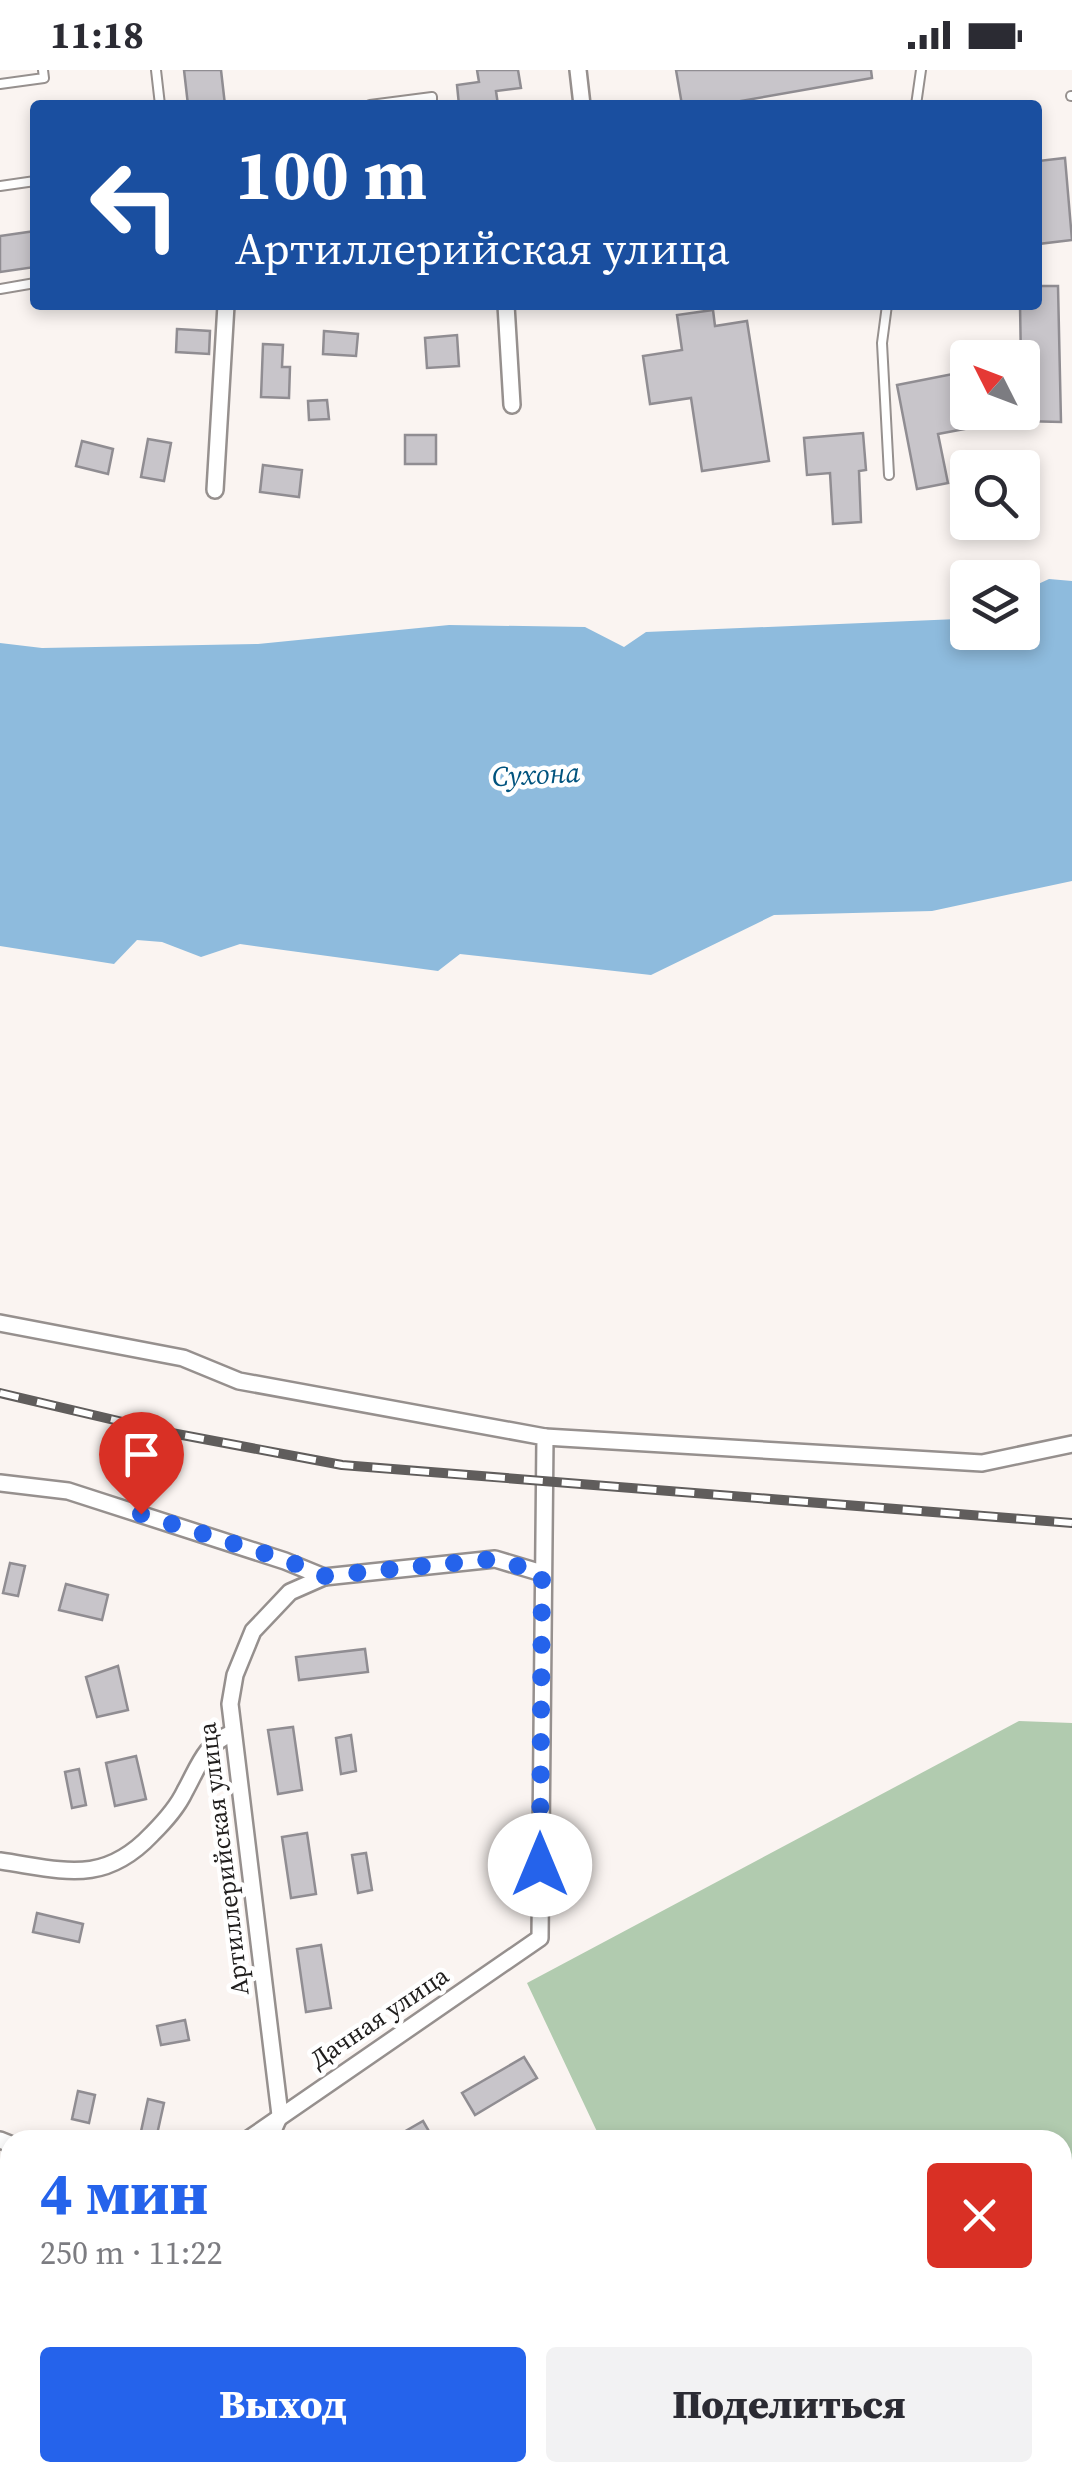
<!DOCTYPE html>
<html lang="ru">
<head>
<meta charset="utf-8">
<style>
	:root { --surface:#fff; --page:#f2f2f3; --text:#2b2b33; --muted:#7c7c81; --accent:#2563eb }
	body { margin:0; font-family:"Source Serif 4",serif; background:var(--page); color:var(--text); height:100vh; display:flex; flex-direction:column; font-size:38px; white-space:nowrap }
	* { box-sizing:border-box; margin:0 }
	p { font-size:32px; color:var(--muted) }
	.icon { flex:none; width:55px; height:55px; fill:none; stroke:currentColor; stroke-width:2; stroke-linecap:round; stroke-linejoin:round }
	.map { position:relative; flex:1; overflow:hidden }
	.drawer { position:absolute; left:0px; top:2060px; width:1072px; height:352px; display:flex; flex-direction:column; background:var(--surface); border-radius:30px 30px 0 0; box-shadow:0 5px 15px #0003 }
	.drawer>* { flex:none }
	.top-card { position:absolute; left:30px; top:30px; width:1012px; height:210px; border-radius:10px; box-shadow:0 5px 15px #0003; background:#1a4fa0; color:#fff; overflow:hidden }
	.needle { width:65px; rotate:312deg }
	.buttons { position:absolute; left:950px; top:270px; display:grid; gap:20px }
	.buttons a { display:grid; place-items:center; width:90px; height:90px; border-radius:10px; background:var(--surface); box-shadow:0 5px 15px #0003; font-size:50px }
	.pin { position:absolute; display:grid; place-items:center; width:85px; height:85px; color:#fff; margin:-102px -42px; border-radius:50% 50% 50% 0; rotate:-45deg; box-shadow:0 0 10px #0007 }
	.pin .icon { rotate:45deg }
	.me { position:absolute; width:110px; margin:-55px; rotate:0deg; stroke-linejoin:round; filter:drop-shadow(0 0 8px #0008) }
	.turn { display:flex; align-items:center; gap:35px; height:210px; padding:0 40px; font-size:45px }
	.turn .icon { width:130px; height:130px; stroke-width:2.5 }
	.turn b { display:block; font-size:70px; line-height:85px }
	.round { display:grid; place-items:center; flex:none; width:105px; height:105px; border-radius:10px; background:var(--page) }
	.overview { display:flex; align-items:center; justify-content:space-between; height:170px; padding:0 40px }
	h1 { font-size:60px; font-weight:800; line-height:75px; color:var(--accent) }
	.cta { display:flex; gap:20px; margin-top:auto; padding:20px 40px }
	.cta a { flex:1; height:115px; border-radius:10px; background:var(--accent); color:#fff; font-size:40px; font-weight:800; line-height:115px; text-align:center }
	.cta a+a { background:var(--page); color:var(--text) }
	.status { display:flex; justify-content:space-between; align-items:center; height:70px; padding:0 50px; background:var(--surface); direction:ltr }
	.status svg { height:28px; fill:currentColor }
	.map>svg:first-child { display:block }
</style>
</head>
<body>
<div class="status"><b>11:18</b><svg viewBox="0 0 49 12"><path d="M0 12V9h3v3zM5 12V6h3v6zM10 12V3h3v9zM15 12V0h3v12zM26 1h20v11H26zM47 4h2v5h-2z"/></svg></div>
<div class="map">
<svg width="1072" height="2412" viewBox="0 0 1072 2412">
	<rect width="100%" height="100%" fill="#faf4f1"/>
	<path fill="#b1cbaf" d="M1019 1651 1072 1653V2412H0V2337L10 2332V2402H1062V2070H601L527 1913Z"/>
	<path fill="#8ebbdd" d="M1049 509 1072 511V811L932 841 774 845 651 905 460 884 438 901 240 874 201 887 162 872 137 870 114 894 0 876V573L42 578 258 574 449 555 585 557 624 577 646 562 958 549 967 545 968 562H1022L1023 521Z"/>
	<g fill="#c8c5ca" stroke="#908d92" stroke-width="2.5">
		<path d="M184 0H221L225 35H188Z"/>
		<path d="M477 0H518L521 18 496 21 498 35H459L457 15 479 12Z"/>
		<path d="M676 0H871L872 8 718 35H682Z"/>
		<path d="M1065 88 1072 170 1038 174V91Z"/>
		<path d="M35 161V197L0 202V166Z"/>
		<path d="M1038 216H1058L1061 352 1022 351 1020 235H1038Z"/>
		<path d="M713 240 715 256 747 251 769 391 702 401 691 328 650 334 643 286 682 280 677 245Z"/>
		<path d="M177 259 210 261 209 284 176 282Z"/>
		<path d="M324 261 358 264 356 286 323 284Z"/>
		<path d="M457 265 459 296 427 298 425 268Z"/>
		<path d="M263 274 283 275 282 297H290L289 328 261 327Z"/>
		<path d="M968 301V342H1011L1012 350 938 364 948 413 917 419 897 315Z"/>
		<path d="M327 330 329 349 309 350 308 331Z"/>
		<path d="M863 363 866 400 859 401 861 452 833 454 830 403 807 405 804 368Z"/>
		<rect x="405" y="365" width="31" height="29"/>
		<path d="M148 369 171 373 164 411 141 407Z"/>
		<path d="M82 371 113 379 108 404 76 396Z"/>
		<path d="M263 395 302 400 299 427 260 422Z"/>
		<path d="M10 1493 25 1496 18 1526 3 1523Z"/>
		<path d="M66 1514 108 1525 102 1550 59 1540Z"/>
		<path d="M365 1579 368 1602 299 1610 296 1587Z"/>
		<path d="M118 1596 128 1640 97 1647 86 1607Z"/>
		<path d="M293 1657 302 1720 278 1724 268 1660Z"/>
		<path d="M351 1665 356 1701 341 1704 336 1668Z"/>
		<path d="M136 1686 146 1729 115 1736 106 1693Z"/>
		<path d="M79 1699 86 1735 72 1738 65 1702Z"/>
		<path d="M307 1763 316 1824 291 1828 282 1767Z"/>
		<path d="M366 1783 372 1820 358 1823 352 1785Z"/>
		<path d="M37 1843 83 1854 79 1872 33 1862Z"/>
		<path d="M321 1875 331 1938 306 1942 297 1879Z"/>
		<path d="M185 1950 189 1970 161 1975 157 1956Z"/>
		<path d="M524 1987 537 2008 475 2045 462 2023Z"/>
		<path d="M78 2021 95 2025 89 2053 72 2049Z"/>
		<path d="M148 2029 164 2033 156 2069 140 2066Z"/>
		<path d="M423 2051 434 2070H390Z"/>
	</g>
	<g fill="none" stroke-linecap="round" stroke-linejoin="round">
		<defs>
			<g id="service">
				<path d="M156 0 160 35"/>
				<path d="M0 14 44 8 43 0"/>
				<path d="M1071 26H1072"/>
				<path d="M370 35 432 27V35"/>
				<path d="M916 35 921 0"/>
				<path d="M0 116 35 111"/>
				<path d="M0 219 35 213"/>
				<path d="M887 235 882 273 889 405"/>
			</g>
			<g id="minor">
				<path d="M578 0 582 35"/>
				<path d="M506 235 512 335"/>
				<path d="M215 420 226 235"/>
				<path d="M0 1253 183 1288 239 1311 545 1367 540 1868 247 2070"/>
				<path d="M545 1367 982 1393 1072 1374"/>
				<path d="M0 1413 68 1421 285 1491 324 1507"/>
				<path d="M0 1791C63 1800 103 1816 152 1764 165 1751 177 1738 185 1721 199 1696 204 1675 232 1663"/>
				<path d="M0 2070 10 2074"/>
				<path d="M269 2070 280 2045 230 1634 235 1605 253 1561 290 1522 324 1507 495 1489 542 1503"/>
				<path d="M0 2233 10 2227"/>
				<path d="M0 2301 10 2295"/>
			</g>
		</defs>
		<use href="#service" stroke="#96908e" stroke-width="12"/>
		<use href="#minor" stroke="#96908e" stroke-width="20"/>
		<use href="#service" stroke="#fff" stroke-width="8"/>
		<use href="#minor" stroke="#fff" stroke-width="15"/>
		<defs>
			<path id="rail" d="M0 1323 161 1361 342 1395 1072 1453"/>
		</defs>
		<use href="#rail" stroke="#605d5c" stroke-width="10"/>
		<use href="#rail" stroke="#fff" stroke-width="6" stroke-dasharray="19" stroke-linecap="butt"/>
	</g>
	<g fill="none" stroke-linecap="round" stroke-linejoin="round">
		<path stroke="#2563eb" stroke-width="18" stroke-dasharray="0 32.4" d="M141 1444 286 1490 324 1506 494 1489 542 1503 540 1795"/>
	</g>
	<g text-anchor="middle" stroke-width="9" stroke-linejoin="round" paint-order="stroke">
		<g font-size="25" fill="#201e1d" stroke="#fff">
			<text transform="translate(223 1789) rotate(-97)" y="9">Артиллерийская улица</text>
			<text transform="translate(379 1947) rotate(-34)" y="9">Дачная улица</text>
		</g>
		<g font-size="28" font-style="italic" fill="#00537e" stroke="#fff">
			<text transform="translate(536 704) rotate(-3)" y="10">Сухона</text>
		</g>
	</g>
</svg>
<div class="buttons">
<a><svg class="needle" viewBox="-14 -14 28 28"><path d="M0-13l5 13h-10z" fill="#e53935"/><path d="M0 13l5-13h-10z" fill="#7c7c81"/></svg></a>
<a><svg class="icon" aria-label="search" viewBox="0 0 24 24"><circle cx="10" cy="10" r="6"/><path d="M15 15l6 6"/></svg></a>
<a><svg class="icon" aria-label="layers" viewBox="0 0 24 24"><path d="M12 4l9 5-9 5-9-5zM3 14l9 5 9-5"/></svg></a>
</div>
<div class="pin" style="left:141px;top:1444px;background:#d93025"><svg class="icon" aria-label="arrive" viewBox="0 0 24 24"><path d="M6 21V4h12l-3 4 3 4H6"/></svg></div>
<svg class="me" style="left:540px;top:1795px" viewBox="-20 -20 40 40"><circle r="19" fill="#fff"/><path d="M0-13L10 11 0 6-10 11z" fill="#2563eb"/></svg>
<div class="top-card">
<div class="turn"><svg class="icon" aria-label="left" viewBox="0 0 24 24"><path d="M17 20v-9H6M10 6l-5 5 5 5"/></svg><div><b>100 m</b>Артиллерийская улица</div></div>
</div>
<section class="drawer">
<div class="overview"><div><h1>4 мин</h1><p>250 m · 11:22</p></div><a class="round" style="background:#d93025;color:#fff"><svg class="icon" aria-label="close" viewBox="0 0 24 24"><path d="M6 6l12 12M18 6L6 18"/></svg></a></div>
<div class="cta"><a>Выход</a><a>Поделиться</a></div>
</section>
</div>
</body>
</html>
